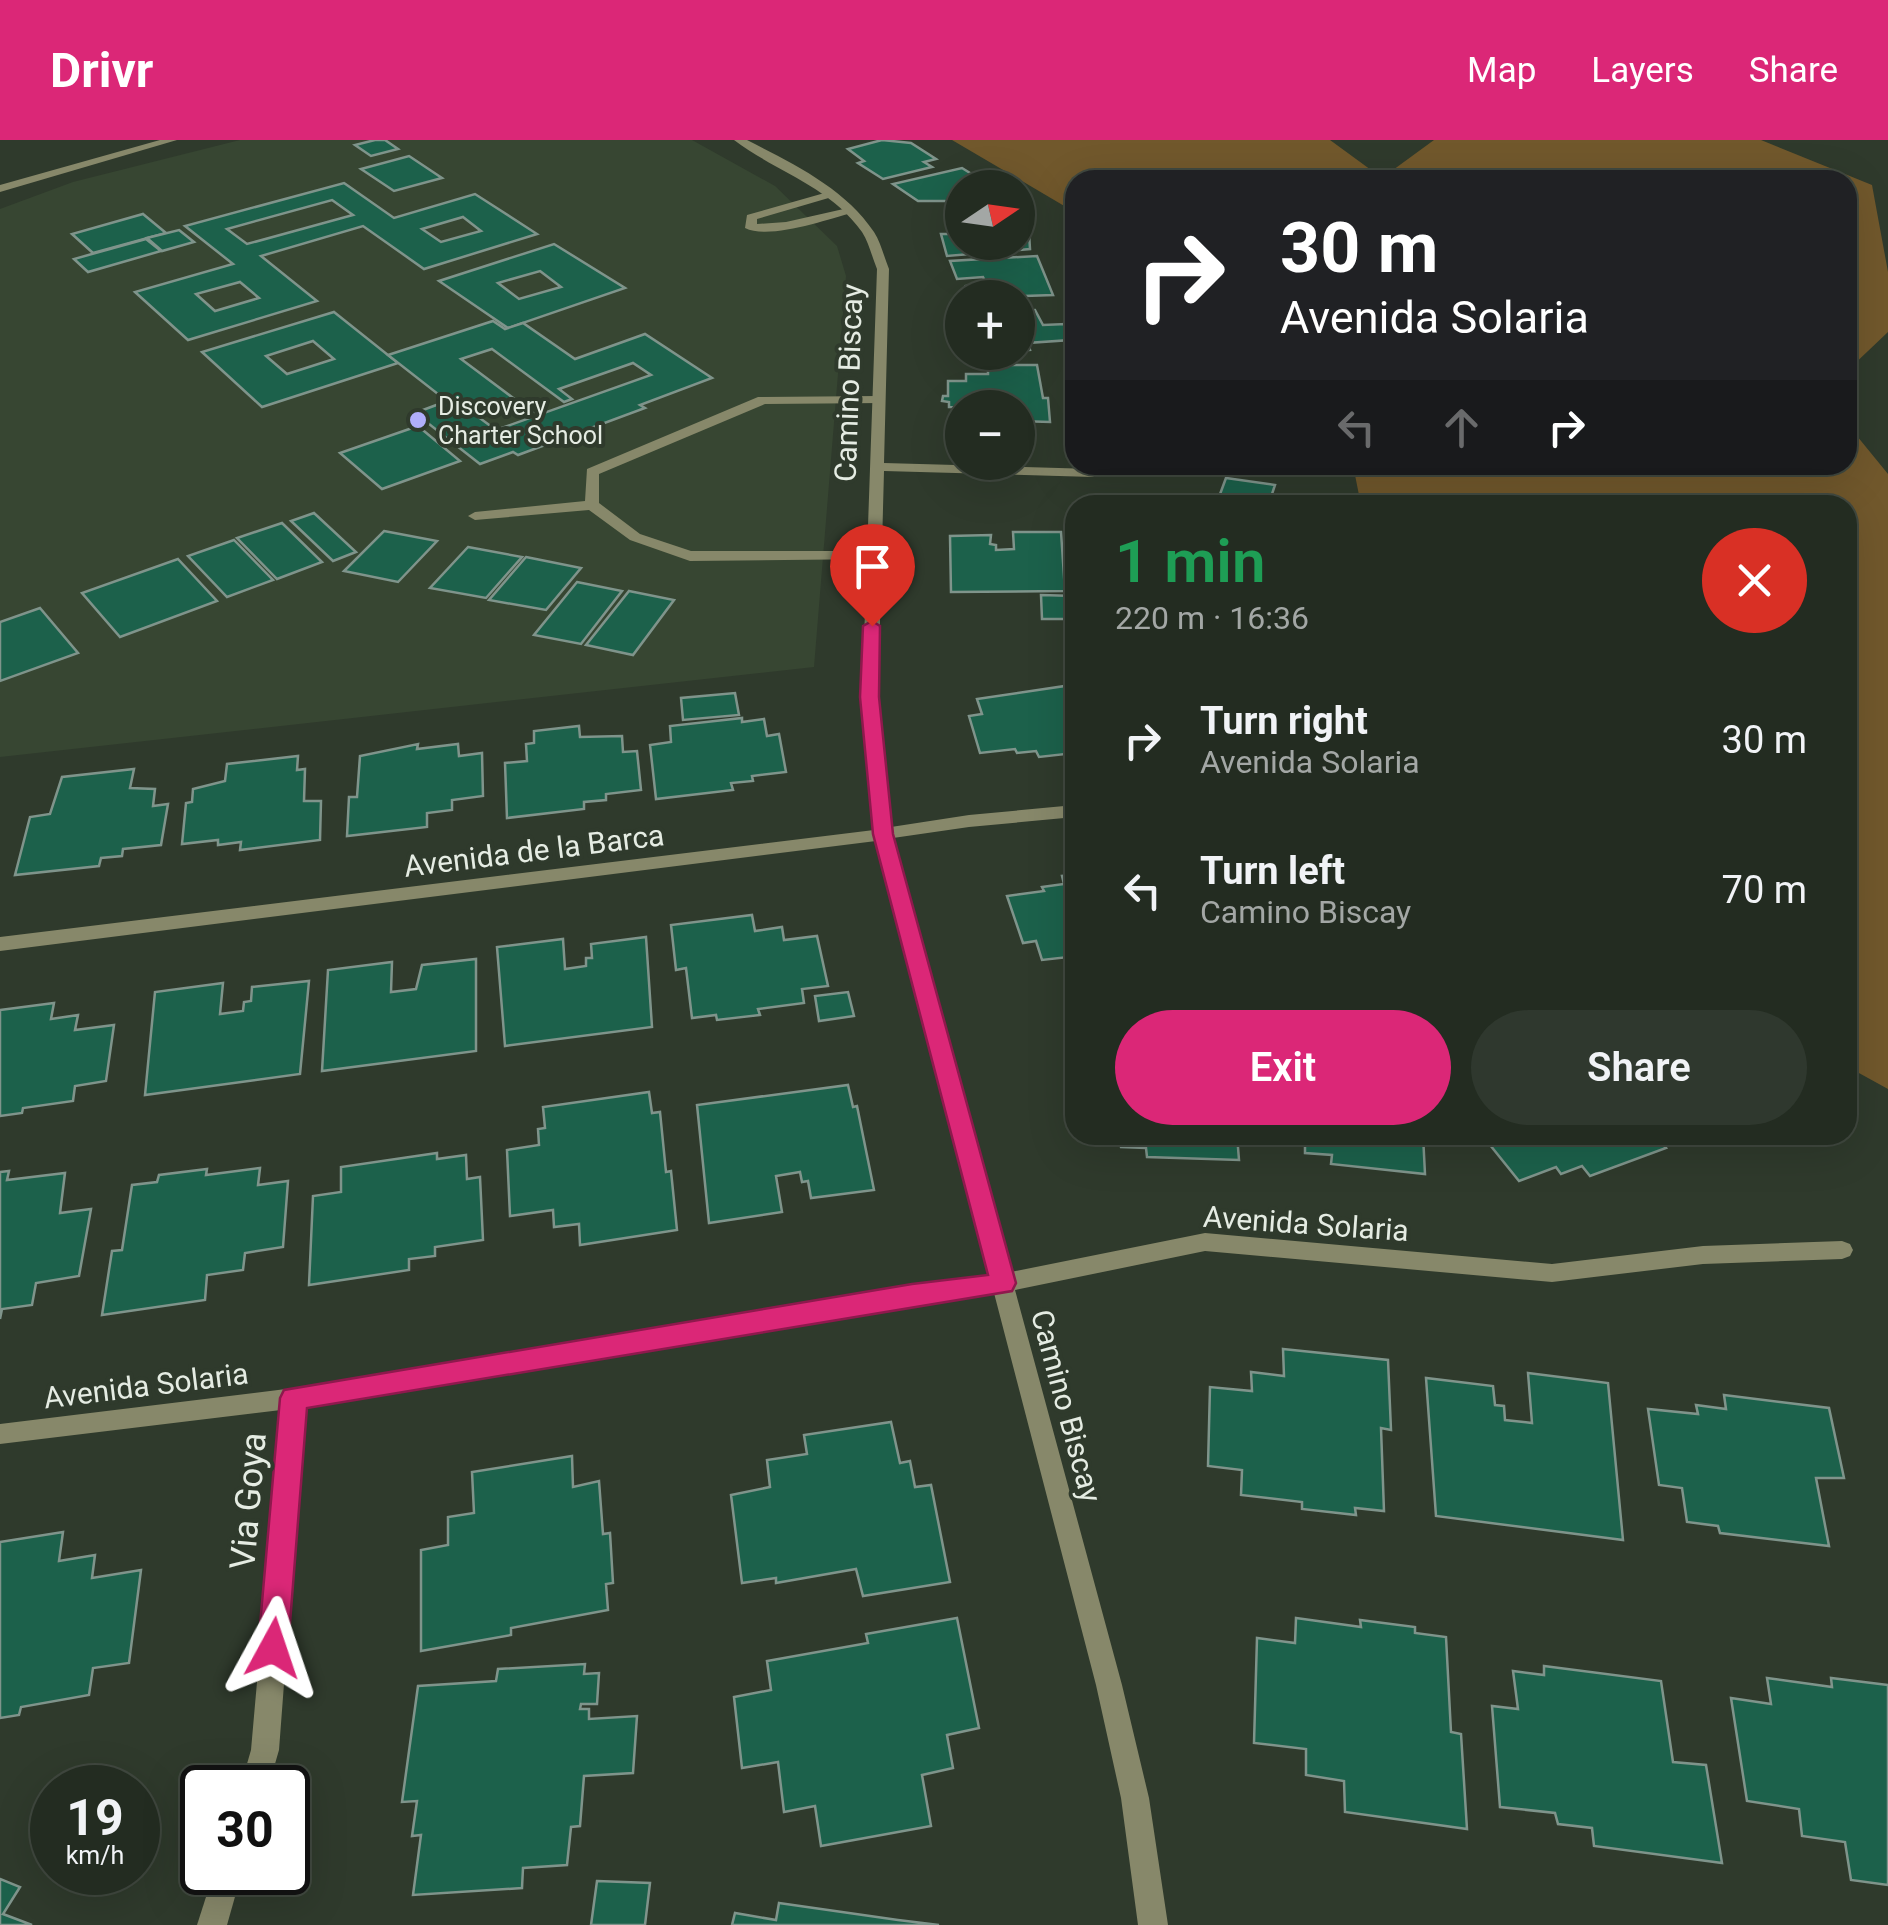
<!DOCTYPE html>
<html lang="en">
<head>
<meta charset="utf-8">
<style>
	:root { --surface:#232c21; --page:#2f382e; --text:#f1f3f6; --muted:#a3a7a5; --line:#40483f; --accent:#db2777 }
	body { margin:0; font-family:Roboto,sans-serif; background:var(--page); color:var(--text); height:100vh; display:flex; flex-direction:column; font-size:38px; white-space:nowrap }
	* { box-sizing:border-box; margin:0 }
	p { font-size:32px; color:var(--muted) }
	.icon { flex:none; width:55px; height:55px; fill:none; stroke:currentColor; stroke-width:2; stroke-linecap:round; stroke-linejoin:round }
	.map { position:relative; flex:1; overflow:hidden }
	.panel { position:absolute; left:1065px; top:355px; width:792px; height:650px; display:flex; flex-direction:column; background:var(--surface); border-radius:30px; box-shadow:0 10px 40px #0002,0 0 0 2px var(--line) }
	.panel>* { flex:none }
	.hud { position:absolute; left:1065px; top:30px; width:792px; height:305px; border-radius:30px; box-shadow:0 10px 40px #0002,0 0 0 2px var(--line); background:#202124; color:#fff; overflow:hidden }
	.needle { width:65px; rotate:77deg }
	.fabs { position:absolute; left:945px; top:30px; display:grid; gap:20px }
	.fabs a { display:grid; place-items:center; width:90px; height:90px; border-radius:50%; background:var(--surface); box-shadow:0 10px 40px #0002,0 0 0 2px var(--line); font-size:50px }
	.speed { position:absolute; left:30px; top:1625px; display:flex; gap:20px; font-size:50px; font-weight:700; text-align:center }
	.speed>* { display:grid; place-content:center; width:130px; height:130px; border-radius:50%; background:var(--surface); box-shadow:0 10px 40px #0002,0 0 0 2px var(--line); line-height:1 }
	.speed small { font-size:25px; font-weight:400 }
	.speed .limit { border:5px solid #111; border-radius:15px; background:#fff; color:#111 }
	.pin { position:absolute; display:grid; place-items:center; width:85px; height:85px; color:#fff; margin:-102px -42px; border-radius:50% 50% 50% 0; rotate:-45deg; box-shadow:0 0 10px #0007 }
	.pin .icon { rotate:45deg }
	.me { position:absolute; width:110px; margin:-55px; rotate:5deg; stroke-linejoin:round; filter:drop-shadow(0 0 8px #0008) }
	.turn { display:flex; align-items:center; gap:35px; height:210px; padding:0 50px; font-size:45px }
	.turn .icon { width:130px; height:130px; stroke-width:2.5 }
	.turn b { display:block; font-size:70px; line-height:85px }
	.lanes { display:flex; align-items:center; height:95px; padding:0 50px; background:#0003; justify-content:center; gap:50px; direction:ltr }
	.lanes .off { opacity:.35 }
	.round { display:grid; place-items:center; flex:none; width:105px; height:105px; border-radius:52px; background:var(--page) }
	.head { display:flex; align-items:center; justify-content:space-between; height:170px; padding:0 50px }
	h1 { font-size:60px; font-weight:600; line-height:75px; color:#1e9e55 }
	.cta { display:flex; gap:20px; margin-top:auto; padding:20px 50px }
	.cta a { flex:1; height:115px; border-radius:60px; background:var(--accent); color:#fff; font-size:40px; font-weight:600; line-height:115px; text-align:center }
	.cta a+a { background:var(--page); color:var(--text) }
	ul { padding:0; list-style:none }
	li { display:flex; align-items:center; gap:30px; height:150px; padding:0 50px }
	li div { flex:1 }
	li b { display:block; font-size:38px }
	li em { font-style:normal }
	header { display:flex; align-items:center; gap:60px; box-sizing:border-box; height:140px; padding:0 50px; background:var(--accent); color:#fff }
	header strong { font-size:48px }
	nav { display:flex; gap:55px; margin-inline-start:auto; font-size:35px }
	.map>svg:first-child { display:block }
</style>
</head>
<body>
<header>
<strong>Drivr</strong>
<nav><a>Map</a><a>Layers</a><a>Share</a></nav>
</header>
<div class="map">
<svg width="1888" height="1785" viewBox="0 0 1888 1785">
	<rect width="100%" height="100%" fill="#2f3a2c"/>
	<path fill="#374632" d="M240 0H692L775 46 837 106 846 136 814 527 0 617V69L73 42Z"/>
	<g fill="#71582c">
		<path d="M952 0H1330L1382 38 1434 0H1761L1872 45 1888 132V192L1848 230V40H1075V80L1066 67Z"/>
		<path d="M1848 285 1888 334V949L1848 927V365H1361L1353 325H1848Z"/>
	</g>
	<g fill="#1c614b" stroke="#7f948b" stroke-width="2.5" fill-rule="evenodd">
		<path d="M375 0H385L398 9 371 16 355 5Z"/>
		<path d="M882 0 911 3 936 19 924 22 932 27 883 39 858 23 864 21 848 9Z"/>
		<path d="M409 16 442 38 394 51 361 29Z"/>
		<path d="M962 28 994 48H962V67L957 68 945 61H918L893 44Z"/>
		<path d="M344 43 394 78 475 54 537 94 424 129 363 86 261 116 317 161 188 200 135 152 233 124 185 86ZM332 60 353 75 247 104 227 89ZM463 77 481 91 441 102 422 89ZM240 142 259 158 215 171 196 154Z"/>
		<path d="M143 74 166 93 93 113 72 94Z"/>
		<path d="M1018 81 1024 92H1029L1030 109 947 116 941 94H954L952 88 962 87V102H1018Z"/>
		<path d="M179 90 194 102 162 111 147 98Z"/>
		<path d="M146 99 161 111 88 132 74 119Z"/>
		<path d="M554 104 625 148 508 188 439 141ZM540 131 561 147 519 159 498 143Z"/>
		<path d="M1037 116 1053 155 970 158 966 146 986 143 983 137 957 139 950 121Z"/>
		<path d="M1035 170 1043 185 1066 184 1070 200 1028 203 1030 210 1018 211V171Z"/>
		<path d="M334 172 398 223 262 267 202 212ZM313 201 334 219 287 234 266 216Z"/>
		<path d="M493 181 505 189 523 183 575 219 645 194 712 238 640 265 645 268 518 315 513 312 480 324 415 273 447 261 388 215ZM492 209 564 262 572 259 559 249 633 223 651 235 496 290 477 276 509 266 522 275 532 272 461 219Z"/>
		<path d="M988 225H1037L1043 258H1048L1050 282 1018 281V268L949 267V262L942 261 943 256H948V241H966V234H988Z"/>
		<path d="M418 286 460 321 382 349 340 313Z"/>
		<path d="M1226 338 1275 345 1272 354 1316 360 1315 365H1216Z"/>
		<path d="M314 373 356 412 333 421 291 381Z"/>
		<path d="M282 383 322 422 277 439 237 398Z"/>
		<path d="M384 391 437 401 398 442 344 431Z"/>
		<path d="M1013 392H1061L1065 451 951 452 950 396 991 395 990 404 996 405V410L1014 409Z"/>
		<path d="M234 400 273 440 227 457 188 416Z"/>
		<path d="M468 407 522 417 486 458 430 448Z"/>
		<path d="M526 417 581 428 546 470 489 460Z"/>
		<path d="M178 419 217 461 120 497 82 453Z"/>
		<path d="M577 442 622 451 581 504 534 495Z"/>
		<path d="M629 451 674 460 633 515 586 505Z"/>
		<path d="M1041 455 1075 456V479H1042Z"/>
		<path d="M40 468 78 513 0 541V482Z"/>
		<path d="M1065 546 1070 559H1075V613L1039 617 1036 611 1017 613 1015 609 980 613 969 576 982 574 977 559Z"/>
		<path d="M735 553 739 575 683 580 681 558Z"/>
		<path d="M742 578V582L764 579 767 596 779 594 786 632 752 636 753 641 731 643 733 650 656 659 650 605 671 602 670 586Z"/>
		<path d="M579 586 580 597 622 596 623 612 637 611 641 650 606 654V660L584 662V669L507 678 505 623 527 621 526 604 534 603V591Z"/>
		<path d="M418 604 417 609 458 604 459 616 482 613 483 656 452 660V670L427 673V687L347 696 349 657H357L360 616Z"/>
		<path d="M298 616 297 630 305 629 304 661H321L320 700 240 710 241 702 218 705V700L182 704 186 663 192 662 193 649 225 641 227 624Z"/>
		<path d="M134 629 130 648 155 649 153 666 168 664 161 705 123 709 122 716 101 718 99 726 15 735 30 677 50 674 62 637Z"/>
		<path d="M1075 735V821L1070 822 1068 817 1042 820 1036 801 1023 803 1007 756 1044 751 1042 747 1064 744 1062 736Z"/>
		<path d="M752 775 755 791 782 787 784 800 817 796 828 846 802 849 804 863 758 869 760 875 717 880 716 875 692 878 686 828 676 830 671 785Z"/>
		<path d="M646 797 652 887 505 906 497 807 563 799 565 829 586 826V818H592L591 804Z"/>
		<path d="M476 819V911L322 931 328 830 392 822 391 852 416 849 422 825Z"/>
		<path d="M309 841 300 934 145 955 155 852 223 843 220 874 243 871 244 862 251 861 252 847Z"/>
		<path d="M848 852 854 876 819 881 815 856Z"/>
		<path d="M54 863 51 879 78 875 75 890 114 885 106 941 75 946 73 961 23 968 22 973 0 976V870Z"/>
		<path d="M848 945 853 967 857 966 874 1050 811 1058 808 1041 802 1042 800 1032 776 1036 782 1072 709 1083 697 965Z"/>
		<path d="M649 952 652 973 660 972 666 1032 671 1031 677 1090 580 1105 579 1084 554 1087 553 1070 510 1076 507 1010 539 1005 538 989 545 988 543 967Z"/>
		<path d="M1078 995H1237L1239 1020 1147 1017 1146 1008 1121 1007 1120 1001 1078 999Z"/>
		<path d="M1263 995H1423L1425 1034 1331 1024 1332 1015 1305 1013V1005L1263 1001Z"/>
		<path d="M1482 995H1654L1666 1008 1590 1036 1582 1026 1561 1034 1556 1027 1519 1041Z"/>
		<path d="M437 1013V1019L466 1015 467 1039 480 1037 483 1100 435 1107V1116L409 1119V1130L309 1145 313 1056 341 1052V1027Z"/>
		<path d="M260 1028 258 1045 288 1041 283 1107 245 1113 243 1130 207 1135 205 1160 102 1175 112 1111 122 1110 132 1045 157 1042 159 1035 207 1029 206 1035Z"/>
		<path d="M9 1031 7 1040 65 1033 60 1073 91 1069 79 1136 36 1143 32 1165 2 1169 0 1179V1032Z"/>
		<path d="M1283 1209 1388 1220 1391 1290 1381 1288 1384 1371 1355 1368 1356 1375 1302 1369V1362L1241 1355 1242 1330 1208 1326 1210 1247 1252 1251 1251 1232 1284 1236Z"/>
		<path d="M1528 1233 1608 1243 1623 1400 1436 1376 1426 1238 1493 1246 1495 1265 1504 1266 1505 1280 1532 1283Z"/>
		<path d="M1724 1255 1829 1268 1844 1338H1816L1829 1406 1720 1393 1718 1386 1687 1382 1682 1348 1659 1345 1648 1269 1698 1274 1696 1265 1726 1269Z"/>
		<path d="M891 1282 900 1323 910 1321 915 1347 931 1345 950 1442 863 1456 856 1429 776 1443V1438L742 1443 731 1355 770 1347 767 1320 807 1314 804 1295Z"/>
		<path d="M572 1316 573 1347 599 1341 603 1394 610 1393 613 1443 606 1444 608 1470 511 1488V1495L421 1511V1410L448 1405V1377L474 1373 472 1332Z"/>
		<path d="M63 1392 59 1421 95 1415 92 1438 141 1430 129 1523 93 1528 89 1555 21 1567 19 1575 0 1578V1402Z"/>
		<path d="M957 1478 979 1588 947 1595 953 1628 922 1635 931 1686 821 1706 815 1666 784 1672 778 1622 742 1628 734 1557 771 1550 767 1521 868 1503 866 1494Z"/>
		<path d="M1296 1478 1361 1487 1360 1480 1415 1487V1493L1446 1497 1451 1592 1461 1594 1467 1689 1345 1672 1344 1641 1306 1635V1609L1254 1603 1257 1498 1295 1503Z"/>
		<path d="M585 1524 584 1534 599 1533 597 1564H581L580 1569H589V1579L637 1576 633 1633 584 1636 580 1686 571 1687 567 1725 523 1728 522 1748 413 1755 421 1695 412 1696 417 1661 402 1662 418 1546 496 1541 498 1529Z"/>
		<path d="M1544 1526 1661 1541 1673 1622 1706 1625 1722 1723 1594 1706 1592 1688 1558 1684 1555 1673 1500 1667 1492 1566 1518 1569 1513 1531 1544 1535Z"/>
		<path d="M1767 1538 1832 1547 1831 1538 1888 1545V1745L1851 1740 1845 1702 1802 1696 1799 1669 1747 1661 1731 1558 1771 1564Z"/>
		<path d="M0 1739 20 1747 3 1774 32 1785H0Z"/>
		<path d="M597 1741 650 1743 645 1785H591Z"/>
		<path d="M779 1763 898 1780 939 1785H732L735 1773 776 1780Z"/>
	</g>
	<g fill="none" stroke-linecap="round" stroke-linejoin="round">
		<g fill="#87886a" fill-rule="evenodd">
			<path d="M828 52 834 55 832 57 757 79V84L786 82 848 68 854 71 852 73C825 80 769 100 745 88L747 75Z"/>
			<path d="M878 256 885 260 883 263 765 264 599 334V363L640 394 691 411H873L881 416 878 419 690 421 630 400 589 370 475 380 468 376 475 372 585 361 587 329 758 257Z"/>
		</g>
		<g fill="#87886a" fill-rule="evenodd">
			<path d="M734 0H747C792 23 845 48 874 92 881 103 884 117 889 129L884 323 1093 329 1100 333 1093 337 884 331 878 557 891 687 969 675 1075 665V677L969 687 893 698 1011 1132 1205 1093 1552 1124 1703 1106 1842 1101 1850 1104 1853 1110 1850 1116 1842 1119 1703 1124 1552 1142 1205 1111 1015 1150 1122 1545 1149 1658 1168 1785H1138L1121 1658 1096 1545 994 1153 911 1163 305 1266 279 1610 268 1648H240L251 1610 281 1270 0 1304V1284L294 1248 911 1145 989 1135 876 701 0 811V797L874 690 862 557 877 129C872 117 869 103 862 92 830 46 776 32 734 0Z"/>
			<path d="M214 1732H242L227 1785H197Z"/>
		</g>
		<path fill="#87886a" fill-rule="evenodd" d="M160 0H177L0 52V45Z"/>
	</g>
	<path fill="#db2777" stroke="#8e194d" stroke-width="2.5" d="M872 481 880 486 879 557 893 694 1016 1143 1012 1151 307 1268 288 1508 284 1518 273 1522 263 1518 258 1508 280 1258 284 1250 912 1144 988 1135 873 694 860 557 863 486Z"/>
	<circle fill="#b0aefa" stroke="#2f3a2c" stroke-width="4" cx="418" cy="280" r="10"/>
	<g text-anchor="middle" stroke-width="8" stroke-linejoin="round" paint-order="stroke">
		<g font-size="25" fill="#e5ece3" stroke="#2f3a2c" text-anchor="start">
			<text x="438" y="275">Discovery<tspan x="438" dy="29">Charter School</tspan></text>
		</g>
		<g font-size="30" fill="#e5ece3" stroke="#2f3a2c">
			<text transform="translate(849 243) rotate(-88)" y="10">Camino Biscay</text>
			<text transform="translate(534 711) rotate(-7)" y="10">Avenida de la Barca</text>
			<text transform="translate(1306 1084) rotate(4)" y="10">Avenida Solaria</text>
			<text transform="translate(146 1246) rotate(-7)" y="10">Avenida Solaria</text>
			<text transform="translate(1066 1266) rotate(75)" y="10">Camino Biscay</text>
		</g>
		<g font-size="35" fill="#e5ece3" stroke="#2f3a2c">
			<text transform="translate(248 1361) rotate(-85)" y="12">Via Goya</text>
		</g>
	</g>
</svg>
<div class="fabs">
<a><svg class="needle" viewBox="-14 -14 28 28"><path d="M0-13l5 13h-10z" fill="#e53935"/><path d="M0 13l5-13h-10z" fill="#a3a7a5"/></svg></a>
<a>+</a>
<a>−</a>
</div>
<div class="speed"><div>19<small>km/h</small></div><div class="limit">30</div></div>
<div class="pin" style="left:872px;top:486px;background:#d93025"><svg class="icon" aria-label="arrive" viewBox="0 0 24 24"><path d="M6 21V4h12l-3 4 3 4H6"/></svg></div>
<svg class="me" style="left:273px;top:1508px" viewBox="-20 -20 40 40"><path d="M0-17L14 15 0 8-14 15z" fill="#db2777" stroke="#fff" stroke-width="4"/></svg>
<div class="hud">
<div class="turn"><svg class="icon" aria-label="right" viewBox="0 0 24 24"><path d="M7 20v-9h11M14 6l5 5-5 5"/></svg><div><b>30 m</b>Avenida Solaria</div></div>
<div class="lanes"><svg class="icon off" aria-label="left" viewBox="0 0 24 24"><path d="M17 20v-9H6M10 6l-5 5 5 5"/></svg><svg class="icon off" aria-label="ahead" viewBox="0 0 24 24"><path d="M12 20V5M6 11l6-6 6 6"/></svg><svg class="icon" aria-label="right" viewBox="0 0 24 24"><path d="M7 20v-9h11M14 6l5 5-5 5"/></svg></div>
</div>
<section class="panel">
<div class="head"><div><h1>1 min</h1><p>220 m · 16:36</p></div><a class="round" style="background:#d93025;color:#fff"><svg class="icon" aria-label="close" viewBox="0 0 24 24"><path d="M6 6l12 12M18 6L6 18"/></svg></a></div>
<ul>
<li><svg class="icon" aria-label="right" viewBox="0 0 24 24"><path d="M7 20v-9h11M14 6l5 5-5 5"/></svg><div><b>Turn right</b><p>Avenida Solaria</p></div><em>30 m</em></li>
<li><svg class="icon" aria-label="left" viewBox="0 0 24 24"><path d="M17 20v-9H6M10 6l-5 5 5 5"/></svg><div><b>Turn left</b><p>Camino Biscay</p></div><em>70 m</em></li>
</ul>
<div class="cta"><a>Exit</a><a>Share</a></div>
</section>
</div>
</body>
</html>
